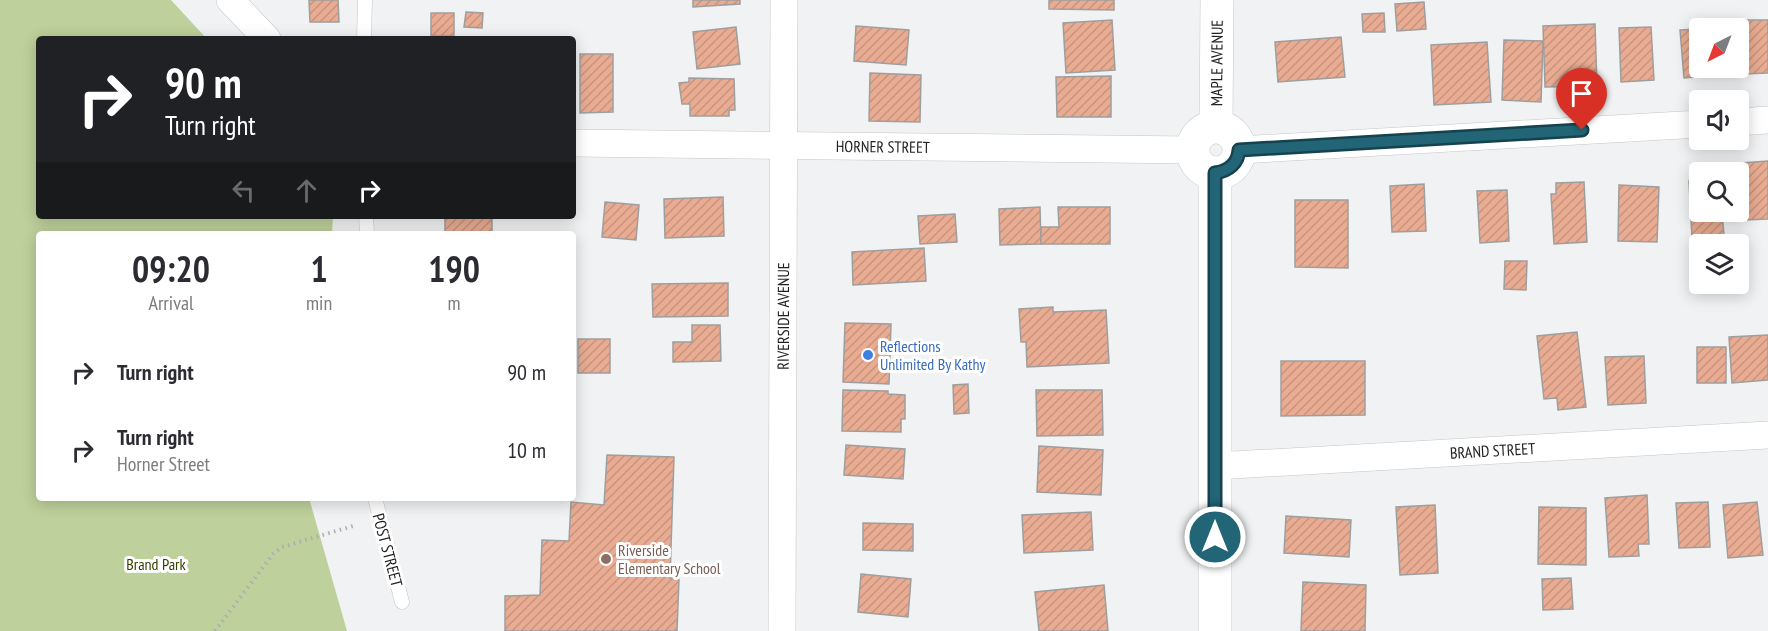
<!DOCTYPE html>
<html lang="en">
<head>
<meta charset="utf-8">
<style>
	:root { --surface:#fff; --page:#f2f2f3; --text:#2b2b33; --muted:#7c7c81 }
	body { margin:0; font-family:"PT Sans Narrow",sans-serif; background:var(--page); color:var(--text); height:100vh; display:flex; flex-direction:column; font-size:22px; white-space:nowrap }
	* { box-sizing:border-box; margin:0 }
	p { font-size:20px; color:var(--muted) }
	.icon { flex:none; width:33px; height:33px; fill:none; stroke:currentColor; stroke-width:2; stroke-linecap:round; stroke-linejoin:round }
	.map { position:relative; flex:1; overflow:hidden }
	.side { position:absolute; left:36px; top:231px; width:540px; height:270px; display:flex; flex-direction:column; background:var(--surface); border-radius:6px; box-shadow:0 3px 15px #0003 }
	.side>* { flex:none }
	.top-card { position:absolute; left:36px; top:36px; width:540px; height:183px; border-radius:6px; box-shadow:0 3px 15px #0003; background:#202124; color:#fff; overflow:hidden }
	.needle { width:39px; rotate:222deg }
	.controls { position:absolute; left:1689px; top:18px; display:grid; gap:12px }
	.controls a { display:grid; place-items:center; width:60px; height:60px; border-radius:6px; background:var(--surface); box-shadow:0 3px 15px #0003; font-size:30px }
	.pin { position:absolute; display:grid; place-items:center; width:51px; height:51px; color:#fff; margin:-62px -26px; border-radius:50% 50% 50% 0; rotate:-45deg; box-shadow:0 0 6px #0007 }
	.pin .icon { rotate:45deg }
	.me { position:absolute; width:66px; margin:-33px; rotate:0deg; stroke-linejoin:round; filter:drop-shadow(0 0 4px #0008) }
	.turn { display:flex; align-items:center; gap:21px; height:126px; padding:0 30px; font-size:27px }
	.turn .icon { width:78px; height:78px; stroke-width:2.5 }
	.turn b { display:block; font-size:42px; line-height:51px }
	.lanes { display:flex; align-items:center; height:57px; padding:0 30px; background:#0003; justify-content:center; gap:30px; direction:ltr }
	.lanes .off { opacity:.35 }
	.eta { display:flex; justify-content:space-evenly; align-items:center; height:102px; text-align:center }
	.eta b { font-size:36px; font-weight:800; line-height:42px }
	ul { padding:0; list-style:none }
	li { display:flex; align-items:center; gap:18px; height:78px; padding:0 30px }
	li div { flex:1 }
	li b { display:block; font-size:22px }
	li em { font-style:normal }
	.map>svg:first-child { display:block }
</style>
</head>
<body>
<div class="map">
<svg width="1768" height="631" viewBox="0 0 1768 631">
	<defs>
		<pattern id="building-hatch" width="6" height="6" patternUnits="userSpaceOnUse" patternTransform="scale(1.5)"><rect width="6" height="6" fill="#e9ac92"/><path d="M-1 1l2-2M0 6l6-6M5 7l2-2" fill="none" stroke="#c7947d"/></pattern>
	</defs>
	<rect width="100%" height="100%" fill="#f1f2f3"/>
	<path fill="#bed09b" d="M0 0H171L207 39H39V216H333L332 234H39V498H309L347 631H0Z"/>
	<g fill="url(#building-hatch)" stroke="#9f9e9e" stroke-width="1.5">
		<path d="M309 0H338L339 22H310Z"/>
		<path d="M693 0H740V4L693 7Z"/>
		<path d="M1049 0H1114V10L1049 9Z"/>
		<path d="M1424 2 1426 29 1397 31 1395 4Z"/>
		<path d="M466 12 483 13 482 28 464 27Z"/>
		<rect x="431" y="13" width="23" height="23"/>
		<path d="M1384 13 1385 32H1363L1362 14Z"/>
		<path d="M1112 20 1115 70 1066 73 1063 23Z"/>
		<path d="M1743 20H1768V73L1744 74Z"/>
		<path d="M1595 24 1597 86 1545 87 1543 26Z"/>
		<path d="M856 26 909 30 906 65 854 61Z"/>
		<path d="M736 27 740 64 697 69 693 32Z"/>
		<path d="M1651 27 1654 80 1621 82 1619 28Z"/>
		<path d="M1700 29V68H1708L1709 76 1684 78 1680 30Z"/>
		<path d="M1341 37 1345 77 1278 82 1275 42Z"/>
		<path d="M1504 40 1543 41 1541 102 1502 100Z"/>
		<path d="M1487 42 1491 102 1434 105 1431 45Z"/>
		<path d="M580 54H613V112L580 113Z"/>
		<path d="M870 73 921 75 920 122 869 121Z"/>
		<path d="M1111 76V117H1057L1056 77Z"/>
		<path d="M689 78 734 79 735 110H729V116H690V104H682L679 83 689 82Z"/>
		<path d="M1768 161V219L1744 220 1741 163Z"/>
		<path d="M1719 164 1720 172H1700V212H1722L1724 236 1692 237 1689 181H1695L1694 166Z"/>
		<path d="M1584 182 1587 242 1554 244 1551 194H1556V183Z"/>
		<path d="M1424 184 1426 231 1392 232 1390 186Z"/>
		<path d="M1619 185 1659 187 1657 242 1618 241Z"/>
		<path d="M1507 190 1509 241 1480 243 1477 191Z"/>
		<path d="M723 197 724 236 665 238 664 199Z"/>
		<path d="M1295 200H1348V268L1295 267Z"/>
		<path d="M605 202 639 205 636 240 602 237Z"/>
		<path d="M1040 207 1041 244 1000 245 999 209Z"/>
		<path d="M1058 207H1110V244H1041V227H1059Z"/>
		<path d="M955 214 957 242 920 244 918 216Z"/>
		<rect x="445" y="216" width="47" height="18"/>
		<path d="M924 248 926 281 853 285 852 252Z"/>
		<path d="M1505 261H1527L1526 290 1504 289Z"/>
		<path d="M728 283V316L653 317 652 284Z"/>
		<path d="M1053 307V312L1106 310 1109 363 1027 367 1026 342H1021L1019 309Z"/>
		<path d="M845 323 891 324 889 384 843 382Z"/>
		<path d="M692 325H720L721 361 673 362V342H692Z"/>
		<path d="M1577 332 1586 407 1558 410 1557 398 1544 399 1537 336Z"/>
		<path d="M1768 335V380L1732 383 1729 337Z"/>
		<rect x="578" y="339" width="32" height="34"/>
		<rect x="1697" y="347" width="29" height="36"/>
		<path d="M1644 356 1646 403 1608 405 1605 357Z"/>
		<path d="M1281 361H1365V415L1281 416Z"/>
		<path d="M968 384 969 413 954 414 953 385Z"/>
		<path d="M843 390 888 391V394L905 395V419H901V432L842 431Z"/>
		<path d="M1036 390H1102L1103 435 1037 436Z"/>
		<path d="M846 445 905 449 903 479 844 475Z"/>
		<path d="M1039 446 1103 450 1101 495 1037 492Z"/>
		<path d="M607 455 674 457 670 578 679 579 677 631H505V596L540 595 542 540 569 541 571 502 604 505Z"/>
		<path d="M1647 495 1649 544H1638L1639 556 1609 557 1605 498Z"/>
		<path d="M1708 502 1710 547 1679 548 1676 503Z"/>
		<path d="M1757 502 1763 555 1728 558 1723 505Z"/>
		<path d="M1435 505 1438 573 1400 575 1396 507Z"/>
		<path d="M1539 507 1586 508V565L1538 564Z"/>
		<path d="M1091 512 1093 550 1024 553 1022 515Z"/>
		<path d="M1286 516 1351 520 1349 557 1284 553Z"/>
		<path d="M863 523 913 524V551L863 550Z"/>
		<path d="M861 574 911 579 908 617 858 612Z"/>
		<path d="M1571 578 1573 609 1543 610 1542 579Z"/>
		<path d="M1303 582 1366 585 1365 631H1301Z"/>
		<path d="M1104 585 1108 631H1039L1035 592Z"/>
	</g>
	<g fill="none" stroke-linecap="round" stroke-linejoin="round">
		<defs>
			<g id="lane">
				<path d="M364 39 365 0"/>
				<path d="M366 216 367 234"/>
				<path d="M375 498 402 602"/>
			</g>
			<g id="street">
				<path d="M230 0 267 39"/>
				<path d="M1738 122 1768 120"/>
				<path id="s1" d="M573 143 1193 150"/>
				<path d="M1239 150 1700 124"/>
				<path id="s2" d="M1215 466 1768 435"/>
				<path id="s3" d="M782 631 784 0"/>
			</g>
			<g id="secondary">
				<path id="s4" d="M1216 126 1217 0"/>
				<circle cx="1216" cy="150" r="23"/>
				<path d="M1215 631V173"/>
			</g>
		</defs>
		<use href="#lane" stroke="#c5c6c7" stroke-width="15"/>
		<use href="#street" stroke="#c5c6c7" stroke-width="28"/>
		<use href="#secondary" stroke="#c5c6c7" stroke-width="34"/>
		<path stroke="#adadae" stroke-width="4" stroke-dasharray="1.5 4.5" stroke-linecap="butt" d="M215 631 273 554 282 547 353 526"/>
		<use href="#lane" stroke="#fff" stroke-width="14"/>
		<use href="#street" stroke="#fff" stroke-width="27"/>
		<use href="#secondary" stroke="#fff" stroke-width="33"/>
	</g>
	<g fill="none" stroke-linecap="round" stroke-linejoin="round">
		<defs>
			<path id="route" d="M1215 537V173C1229 171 1238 163 1239 150L1582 130"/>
		</defs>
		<use href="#route" stroke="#15424d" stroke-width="15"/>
		<use href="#route" stroke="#216576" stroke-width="10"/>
	</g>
	<circle fill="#3f7fe0" stroke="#fff" stroke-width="2" cx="868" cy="355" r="6"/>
	<circle fill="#8d6e63" stroke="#fff" stroke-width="2" cx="606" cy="559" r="6"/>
	<g text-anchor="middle" stroke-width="6" stroke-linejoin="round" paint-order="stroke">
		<g font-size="16" fill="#1f1f1f" stroke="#fff">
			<text dy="6" stroke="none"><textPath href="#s4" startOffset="63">MAPLE AVENUE</textPath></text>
			<text dy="6" stroke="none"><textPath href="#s1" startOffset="310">HORNER STREET</textPath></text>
			<text dy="6" stroke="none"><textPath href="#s3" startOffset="315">RIVERSIDE AVENUE</textPath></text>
			<text dy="6" stroke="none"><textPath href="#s2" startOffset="278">BRAND STREET</textPath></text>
			<text transform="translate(388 550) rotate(75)" y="6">POST STREET</text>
		</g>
		<g font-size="16" fill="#366cbe" stroke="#fff" text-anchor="start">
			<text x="880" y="352">Reflections<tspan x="880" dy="18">Unlimited By Kathy</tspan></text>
		</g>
		<g font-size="16" fill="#785e54" stroke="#fff" text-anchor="start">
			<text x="618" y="556">Riverside<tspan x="618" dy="18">Elementary School</tspan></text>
		</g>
		<g font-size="16" fill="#324100" stroke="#fff">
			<text x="156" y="570">Brand Park</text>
		</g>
	</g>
</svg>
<div class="controls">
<a><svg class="needle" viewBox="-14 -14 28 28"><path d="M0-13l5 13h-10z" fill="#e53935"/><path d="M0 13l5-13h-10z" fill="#7c7c81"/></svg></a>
<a><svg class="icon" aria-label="sound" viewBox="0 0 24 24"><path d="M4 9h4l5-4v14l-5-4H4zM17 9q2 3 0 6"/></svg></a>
<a><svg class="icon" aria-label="search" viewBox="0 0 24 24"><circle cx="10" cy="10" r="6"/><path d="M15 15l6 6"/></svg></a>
<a><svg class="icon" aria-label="layers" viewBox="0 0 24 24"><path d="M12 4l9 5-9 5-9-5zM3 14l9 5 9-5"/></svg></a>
</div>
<div class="pin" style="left:1582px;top:130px;background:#d93025"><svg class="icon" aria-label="arrive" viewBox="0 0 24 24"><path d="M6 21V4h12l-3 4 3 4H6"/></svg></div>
<svg class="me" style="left:1215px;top:537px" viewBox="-20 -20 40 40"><circle r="17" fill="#216576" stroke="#fff" stroke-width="3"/><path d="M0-11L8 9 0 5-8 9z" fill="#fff"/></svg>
<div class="top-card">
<div class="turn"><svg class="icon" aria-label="right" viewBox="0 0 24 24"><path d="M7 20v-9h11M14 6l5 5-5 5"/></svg><div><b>90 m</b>Turn right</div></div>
<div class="lanes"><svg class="icon off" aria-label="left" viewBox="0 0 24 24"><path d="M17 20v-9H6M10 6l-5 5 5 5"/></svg><svg class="icon off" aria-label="ahead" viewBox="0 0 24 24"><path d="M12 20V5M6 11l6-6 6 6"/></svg><svg class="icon" aria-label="right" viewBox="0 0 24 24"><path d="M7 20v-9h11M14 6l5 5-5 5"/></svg></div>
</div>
<section class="side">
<div class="eta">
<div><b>09:20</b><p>Arrival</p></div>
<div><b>1</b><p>min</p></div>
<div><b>190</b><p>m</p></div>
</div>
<ul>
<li><svg class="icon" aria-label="right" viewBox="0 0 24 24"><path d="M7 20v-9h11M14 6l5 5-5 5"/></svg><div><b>Turn right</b></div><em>90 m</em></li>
<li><svg class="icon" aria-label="right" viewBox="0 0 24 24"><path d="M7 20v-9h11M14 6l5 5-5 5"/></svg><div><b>Turn right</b><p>Horner Street</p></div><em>10 m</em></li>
</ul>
</section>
</div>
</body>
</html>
